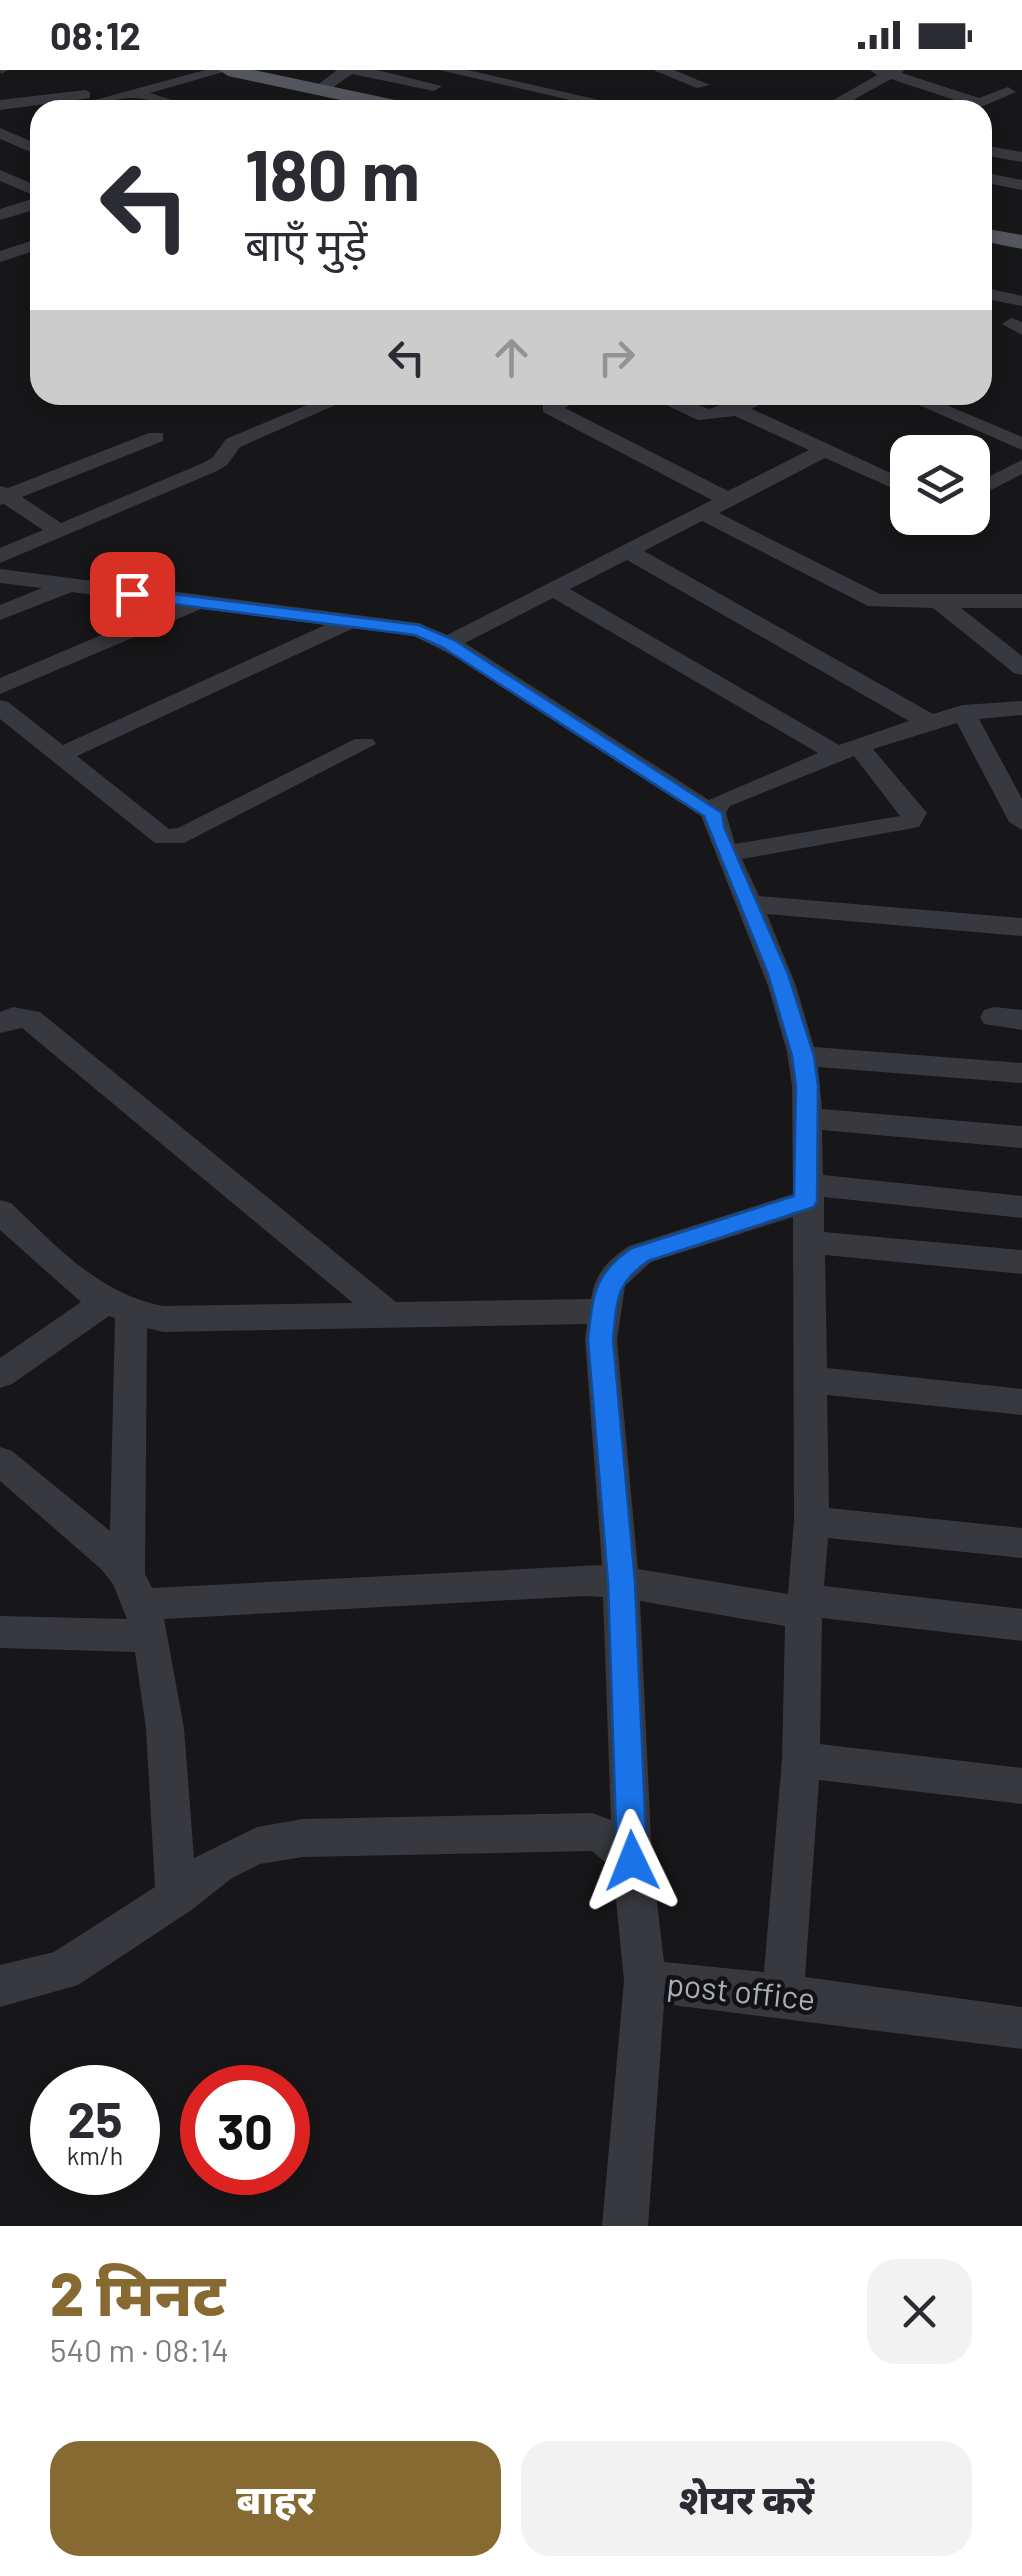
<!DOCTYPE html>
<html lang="hi">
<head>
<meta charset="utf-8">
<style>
	:root { --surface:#fff; --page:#f2f2f3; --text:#2b2b33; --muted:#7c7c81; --accent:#876932 }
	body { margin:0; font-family:Barlow,"Noto Sans Devanagari",sans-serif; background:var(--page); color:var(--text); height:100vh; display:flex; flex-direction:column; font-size:38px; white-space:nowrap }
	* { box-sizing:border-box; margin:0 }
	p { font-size:32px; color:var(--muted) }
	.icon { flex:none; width:55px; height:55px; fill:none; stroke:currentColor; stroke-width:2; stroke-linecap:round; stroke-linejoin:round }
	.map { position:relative; height:2156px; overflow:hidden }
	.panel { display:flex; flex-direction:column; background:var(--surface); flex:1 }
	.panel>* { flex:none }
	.banner { position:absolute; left:30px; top:30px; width:962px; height:305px; border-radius:30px; box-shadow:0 5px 15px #0003; background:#fff; color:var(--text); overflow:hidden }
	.buttons { position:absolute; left:890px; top:365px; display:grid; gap:20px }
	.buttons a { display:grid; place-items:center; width:100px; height:100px; border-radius:20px; background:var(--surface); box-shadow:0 5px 15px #0003; font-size:50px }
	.speed { position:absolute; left:30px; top:1995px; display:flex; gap:20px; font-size:50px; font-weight:700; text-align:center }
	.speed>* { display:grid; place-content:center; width:130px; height:130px; border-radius:50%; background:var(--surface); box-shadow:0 5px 15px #0003; line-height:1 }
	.speed small { font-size:25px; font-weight:400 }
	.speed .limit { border:15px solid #d22; background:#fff; color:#111 }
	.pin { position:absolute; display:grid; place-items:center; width:85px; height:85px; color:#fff; margin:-42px; border-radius:20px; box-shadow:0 5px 15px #0006 }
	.me { position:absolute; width:110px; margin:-55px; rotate:358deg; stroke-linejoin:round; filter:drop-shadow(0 0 8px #0008) }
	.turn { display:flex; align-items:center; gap:35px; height:210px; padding:0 50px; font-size:45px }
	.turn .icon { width:130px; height:130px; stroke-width:2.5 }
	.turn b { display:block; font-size:70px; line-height:85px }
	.lanes { display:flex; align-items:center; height:95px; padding:0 50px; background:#0003; justify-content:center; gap:50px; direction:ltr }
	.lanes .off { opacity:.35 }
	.round { display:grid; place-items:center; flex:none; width:105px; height:105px; border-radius:30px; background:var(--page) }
	.headline { display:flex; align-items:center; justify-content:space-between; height:170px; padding:0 50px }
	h1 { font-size:60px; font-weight:800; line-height:75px; color:var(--accent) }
	.primary-button { display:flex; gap:20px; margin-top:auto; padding:20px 50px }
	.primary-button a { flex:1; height:115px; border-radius:30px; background:var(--accent); color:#fff; font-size:40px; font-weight:800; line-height:115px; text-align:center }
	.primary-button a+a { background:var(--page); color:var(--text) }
	.status { display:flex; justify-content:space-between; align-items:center; height:70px; padding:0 50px; background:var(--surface); direction:ltr }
	.status svg { height:28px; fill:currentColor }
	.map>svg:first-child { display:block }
</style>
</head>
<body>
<div class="status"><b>08:12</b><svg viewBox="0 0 49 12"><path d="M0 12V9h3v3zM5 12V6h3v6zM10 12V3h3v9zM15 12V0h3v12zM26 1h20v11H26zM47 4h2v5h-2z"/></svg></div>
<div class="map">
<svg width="1022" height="2156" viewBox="0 0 1022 2156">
	<rect width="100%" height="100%" fill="#171719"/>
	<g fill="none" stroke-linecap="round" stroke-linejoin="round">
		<g fill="#38393e" fill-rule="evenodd">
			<path d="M0 0H8L1 4Z"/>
			<path d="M205 0H230L150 23 203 40C177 40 150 27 131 28 106 29 84 40 58 40Z"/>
			<path d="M337 0H377L442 16 434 21 352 4 325 23H315V17Z"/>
			<path d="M439 0H467L625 36 614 40Z"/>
			<path d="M653 0H674L710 15 697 18Z"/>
			<path d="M870 0H904L902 3 979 28 1008 17 1016 22 979 38 891 9 835 40H816L877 5Z"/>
			<path d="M85 20 90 22V28L0 40V30Z"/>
			<path d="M0 58 40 75V86L0 69Z"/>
			<path d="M982 75 1022 82V92L982 85Z"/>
			<path d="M0 100 40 117V138L0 150V139L38 127 0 111Z"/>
			<path d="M982 102 1022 110V120L982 112Z"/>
			<path d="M40 168V179L0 192V181Z"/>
			<path d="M982 217 1022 226V236L982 228Z"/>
			<path d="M1011 248 1022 252V265L1002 254Z"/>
			<path d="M331 325H358L240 377 227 395 217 401 0 493V478L43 460 4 434 0 435V416L8 418 149 363H163V371L22 427 61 453 203 393 213 387 226 369Z"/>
			<path d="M561 325H586L565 338 728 421 809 380 735 346 698 350 645 325H671L709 339 748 325H773L752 339 908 411V425L825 388 719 443 880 524H1022V538H961L1022 586V605L1014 603 933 538 868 536 702 451 644 481 933 644 963 635 1022 631V645L979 649 1022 729V760L1009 752 957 653 873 679 927 743 919 757 742 789 759 826 1022 848V866L767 844 796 916 814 977 1022 993V1013L818 997 822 1039 1022 1056V1078L822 1060 823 1105 1022 1126V1148L824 1127V1162L1022 1180V1204L825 1185 827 1298 1022 1319V1345L827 1325 829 1438 1022 1458V1488L828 1468 824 1516 1022 1539V1571L822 1548 820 1674 1022 1698V1734L819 1710 805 1907 1022 1937V1979L664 1934 648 2156H602L624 1911 613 1799 592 1781 303 1787 260 1794 232 1808 190 1841 78 1915 0 1937V1895L54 1882 155 1817 146 1658 135 1582 0 1578V1546L127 1549 113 1514 101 1499 0 1411V1377L12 1381 110 1461 115 1248 109 1246 12 1314 0 1318V1288L81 1232 0 1160V1130L11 1133C57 1177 98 1223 163 1236L353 1233 22 958 0 963V942L13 937 40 942 396 1232 591 1229C595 1203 608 1190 629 1176L793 1124 792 1016 787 982 768 916 701 746 452 585 414 566 354 558 77 686 169 759 178 758 355 669H373L376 674 184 773H155L0 649V630L8 632 63 675 325 555 201 539 0 624V608L172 535 72 522 0 550V535L42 518 0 513V499L419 553 447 565 712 430 543 342V334ZM627 490 909 651 839 675 570 519ZM553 528 818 683 709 730 465 573ZM854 686 900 746 735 774 726 743 730 736ZM793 1147 794 1451 788 1524 638 1499 617 1270 625 1216 651 1192ZM587 1254 585 1270 602 1495 152 1518 145 1504 147 1258 163 1262ZM585 1526 603 1527 611 1750 592 1743 303 1749 257 1757 194 1788 184 1658 164 1549ZM640 1531 785 1556 782 1690 764 1902 664 1892 652 1791Z"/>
			<path d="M896 325H923L1022 367V380Z"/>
			<path d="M1022 390V404L972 430V415Z"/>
			<path d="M994 937 1022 940V960L984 954 980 947 984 940Z"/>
		</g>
		<g fill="#54565d" fill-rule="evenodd">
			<path d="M219 0H254L414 34 424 40H387L228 6Z"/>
			<path d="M982 158 1022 165V179L982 171Z"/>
		</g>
	</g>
	<path fill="#1a73e8" stroke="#114b97" stroke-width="2.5" d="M132 519 419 555 454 570 722 743 724 757 788 904 814 986 818 1016 817 1131 814 1137 648 1191C615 1214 617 1231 613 1270L635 1512 647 1791 642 1801 632 1806 621 1801 617 1791 608 1512 588 1270C593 1226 593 1204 632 1178L794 1126 796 1016 792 986 768 904 704 746 442 577 415 565 126 528V521Z"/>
	<g text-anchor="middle" stroke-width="9" stroke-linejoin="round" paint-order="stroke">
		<g font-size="32" fill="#a9aeb9" stroke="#121214">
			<text transform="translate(741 1922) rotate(6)" y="11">post office</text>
		</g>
	</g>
</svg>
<div class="buttons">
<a><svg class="icon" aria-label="layers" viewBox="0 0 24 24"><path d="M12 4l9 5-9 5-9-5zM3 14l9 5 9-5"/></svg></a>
</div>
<div class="speed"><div>25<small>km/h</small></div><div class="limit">30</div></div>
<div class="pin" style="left:132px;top:524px;background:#d93025"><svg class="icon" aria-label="arrive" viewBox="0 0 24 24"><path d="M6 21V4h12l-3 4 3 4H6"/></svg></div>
<svg class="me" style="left:632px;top:1791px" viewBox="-20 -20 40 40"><path d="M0-17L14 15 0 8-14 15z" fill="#1a73e8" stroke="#fff" stroke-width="4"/></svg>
<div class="banner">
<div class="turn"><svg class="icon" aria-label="left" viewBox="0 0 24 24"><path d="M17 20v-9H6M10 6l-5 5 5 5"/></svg><div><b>180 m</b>बाएँ मुड़ें</div></div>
<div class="lanes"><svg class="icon" aria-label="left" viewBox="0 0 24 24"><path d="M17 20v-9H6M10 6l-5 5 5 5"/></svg><svg class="icon off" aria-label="ahead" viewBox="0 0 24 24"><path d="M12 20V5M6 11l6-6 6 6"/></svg><svg class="icon off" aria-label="right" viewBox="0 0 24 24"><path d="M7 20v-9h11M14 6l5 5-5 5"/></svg></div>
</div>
</div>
<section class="panel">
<div class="headline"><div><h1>2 मिनट</h1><p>540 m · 08:14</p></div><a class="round"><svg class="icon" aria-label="close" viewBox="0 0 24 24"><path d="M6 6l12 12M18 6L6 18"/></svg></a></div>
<div class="primary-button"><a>बाहर</a><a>शेयर करें</a></div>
</section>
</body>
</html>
